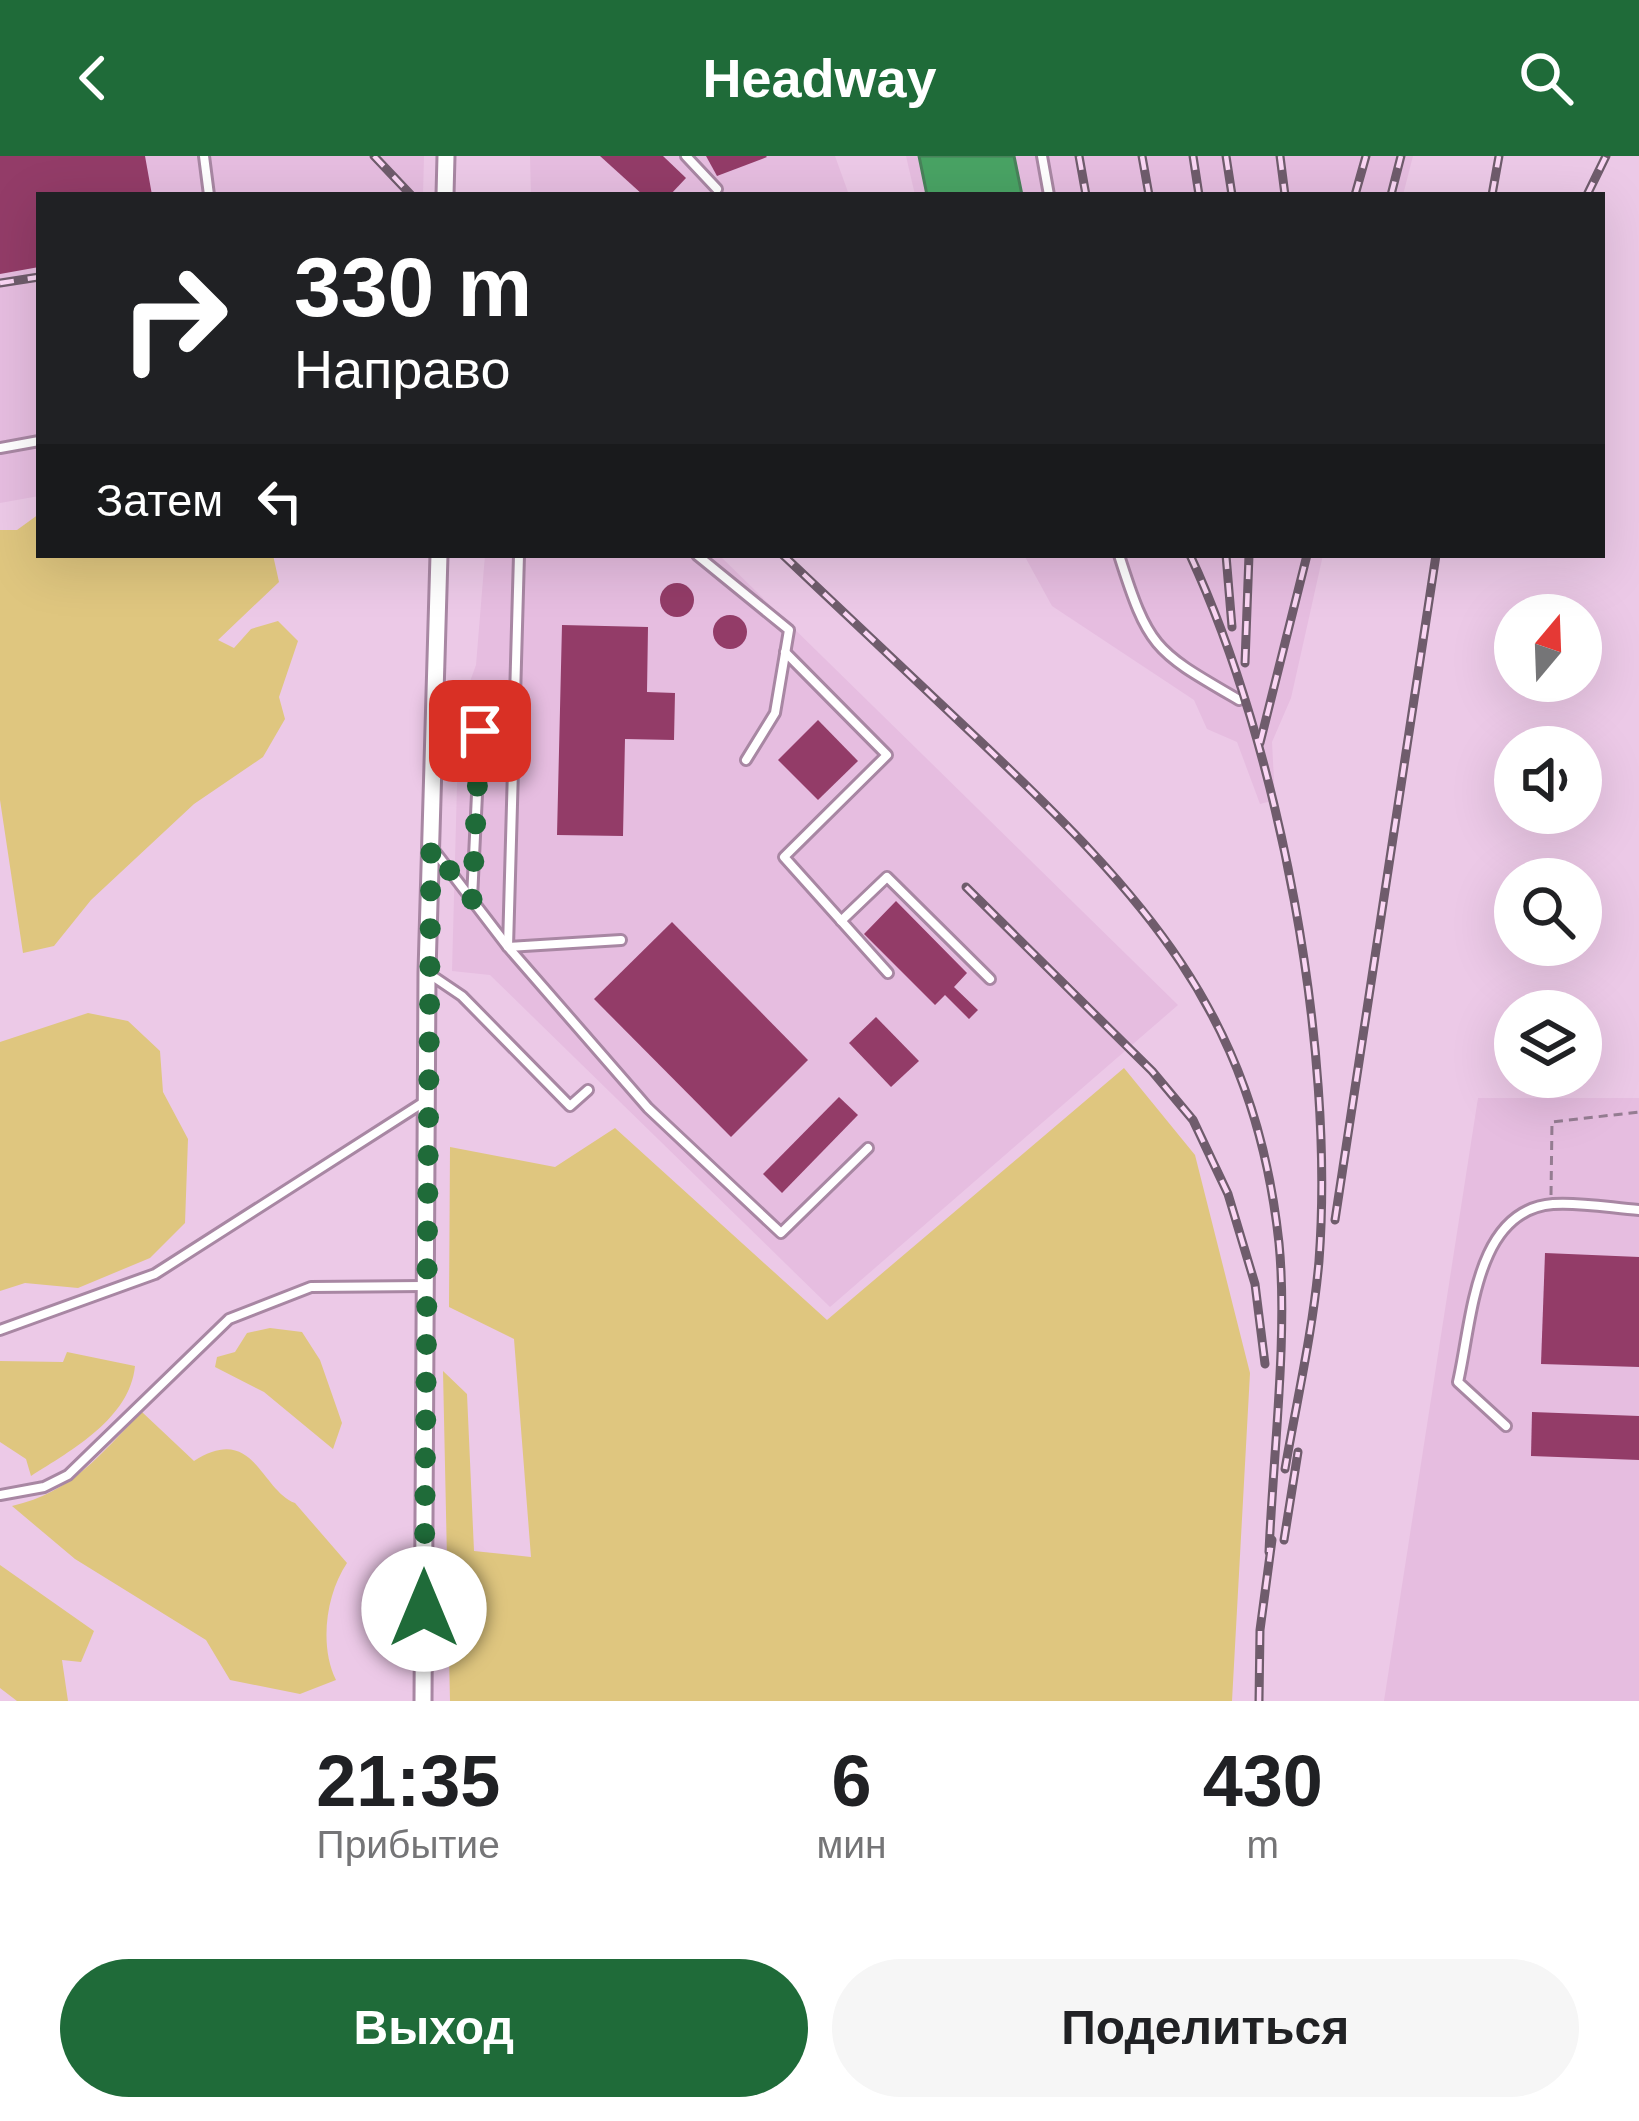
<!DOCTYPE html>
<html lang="ru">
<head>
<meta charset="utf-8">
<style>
	:root { --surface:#fff; --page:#f6f6f6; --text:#202124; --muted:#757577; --accent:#1f6b39 }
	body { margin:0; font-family:Arial,sans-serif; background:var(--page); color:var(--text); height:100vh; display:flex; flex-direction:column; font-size:45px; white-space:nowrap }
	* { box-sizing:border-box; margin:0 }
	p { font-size:39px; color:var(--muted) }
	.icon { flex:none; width:66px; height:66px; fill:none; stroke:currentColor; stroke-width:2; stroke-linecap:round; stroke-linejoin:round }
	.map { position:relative; height:1545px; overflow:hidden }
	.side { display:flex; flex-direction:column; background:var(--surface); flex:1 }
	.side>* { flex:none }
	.top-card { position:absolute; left:36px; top:36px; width:1569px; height:366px; border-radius:0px; box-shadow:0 12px 48px #0002; background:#202124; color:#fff; overflow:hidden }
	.needle { width:78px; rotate:19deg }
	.tools { position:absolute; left:1494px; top:438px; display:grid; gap:24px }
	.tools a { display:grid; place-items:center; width:108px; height:108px; border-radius:50%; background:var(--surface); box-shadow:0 12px 48px #0002; font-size:60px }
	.pin { position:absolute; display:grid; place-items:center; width:102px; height:102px; color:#fff; margin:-51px; border-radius:24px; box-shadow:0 6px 18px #0006 }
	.me { position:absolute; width:132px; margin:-66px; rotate:0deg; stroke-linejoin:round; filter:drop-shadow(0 0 9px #0008) }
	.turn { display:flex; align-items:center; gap:42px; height:252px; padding:0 60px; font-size:54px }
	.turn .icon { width:156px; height:156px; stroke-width:2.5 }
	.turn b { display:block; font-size:84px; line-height:102px }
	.then { display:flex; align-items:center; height:114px; padding:0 60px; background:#0003; gap:24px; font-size:45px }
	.eta { display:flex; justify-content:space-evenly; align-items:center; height:204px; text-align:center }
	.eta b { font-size:72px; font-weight:600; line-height:84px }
	.button { display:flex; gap:24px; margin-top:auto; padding:24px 60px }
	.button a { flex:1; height:138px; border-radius:72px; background:var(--accent); color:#fff; font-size:48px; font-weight:600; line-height:138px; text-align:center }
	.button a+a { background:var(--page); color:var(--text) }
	header { display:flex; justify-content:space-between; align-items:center; height:156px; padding:0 60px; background:var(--accent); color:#fff; font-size:54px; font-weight:600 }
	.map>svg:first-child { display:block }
</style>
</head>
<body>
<header><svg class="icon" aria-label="back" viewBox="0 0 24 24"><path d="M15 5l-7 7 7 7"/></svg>Headway<svg class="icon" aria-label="search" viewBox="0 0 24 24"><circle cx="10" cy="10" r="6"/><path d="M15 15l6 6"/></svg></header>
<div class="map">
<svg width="1639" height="1545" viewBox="0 0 1639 1545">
	<rect width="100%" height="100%" fill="#ecc9e7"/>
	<g fill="#e6bde0">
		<path d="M0 0H424L423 39H39V340L0 347Z"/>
		<path d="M530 0H835L849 39H531Z"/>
		<path d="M906 0H1413L1403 39H915Z"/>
		<path d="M485 399H719L1178 849 830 1151 490 819 452 815 459 556 476 509Z"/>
		<path d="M1024 399H1323L1291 542 1272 586 1275 644 1260 648 1237 586 1207 573 1194 544 1052 450Z"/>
		<path d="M1478 942H1639V1545H1384Z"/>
	</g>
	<g fill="#dfc67f">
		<path d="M39 358V399H273L279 426 218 484 234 492 251 473 278 465 298 485 279 541 285 563 263 601 194 648 91 744 54 790 23 797 0 644V374H17Z"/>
		<path d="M88 857 128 865 160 895 163 936 188 983 185 1067 150 1102 78 1132 25 1127 0 1135V886Z"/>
		<path d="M1124 912 1195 999 1250 1217 1232 1545H450L443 1215 467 1238 474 1395 531 1401 514 1183 449 1151 450 991 555 1011 615 972 827 1164Z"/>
		<path d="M270 1172 302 1176 320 1204 342 1267 333 1293 264 1236 215 1211 217 1201 235 1196 247 1177Z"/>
		<path d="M67 1196 135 1210C130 1262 72 1294 31 1320L26 1303 0 1286V1205L63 1206Z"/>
		<path d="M142 1256 194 1305C254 1267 260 1333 295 1347L347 1407C326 1438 319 1490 336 1524L300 1538 230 1524 206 1484 75 1403 12 1350C73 1336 100 1298 142 1256Z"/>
		<path d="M0 1409 94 1475 81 1506 62 1504 68 1545H17L0 1532Z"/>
	</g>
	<path fill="#49a364" stroke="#48825a" stroke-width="3" d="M919 0H1014L1022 39H927Z"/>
	<g fill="#933c68">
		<path d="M0 0H145L152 39H39V111L0 118Z"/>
		<path d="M600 0H663L686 22 670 39H643Z"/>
		<path d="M706 0H766L767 1 717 20Z"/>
		<circle cx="677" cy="444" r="17"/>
		<circle cx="730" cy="476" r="17"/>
		<path d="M562 469 648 471 647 536 675 537 674 584 625 583 623 680 557 679Z"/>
		<path d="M818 564 858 605 818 644 778 604Z"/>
		<path d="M896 745 967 817 954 831 978 854 969 863 945 839 935 849 864 778Z"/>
		<path d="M672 766 808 904 731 981 594 843Z"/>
		<path d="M876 861 919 905 891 931 849 887Z"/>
		<path d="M839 941 858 959 782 1037 763 1018Z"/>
		<path d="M1545 1097 1639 1101V1211L1541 1208Z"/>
		<path d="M1532 1256 1639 1260V1304L1531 1300Z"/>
	</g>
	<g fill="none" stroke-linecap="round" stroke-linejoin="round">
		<defs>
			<g id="service">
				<path d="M204 0 209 39"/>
				<path d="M686 0 717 33"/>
				<path d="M1042 0 1049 39"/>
				<path d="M0 292 39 285"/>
				<path d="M519 399 508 791 621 784"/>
				<path d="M697 399 789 474 775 557 746 604"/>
				<path d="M1119 399C1149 494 1155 495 1239 544"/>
				<path d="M785 496 887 599 784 701 888 817"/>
				<path d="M433 693 508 791 648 952 781 1077 868 992"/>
				<path d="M472 743 480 575"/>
				<path d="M841 765 887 721 990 823"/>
				<path d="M428 817 462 840 570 950 588 934"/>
				<path d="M0 1174 155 1118 424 946"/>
				<path d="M1506 1270 1458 1226C1472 1166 1474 1054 1553 1048 1581 1046 1612 1052 1639 1054"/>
				<path d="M0 1339 44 1331 68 1319 229 1163 311 1131 423 1130"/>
			</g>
			<g id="minor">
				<path d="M445 39 446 0"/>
				<path d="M423 1545 427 816 439 399"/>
			</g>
		</defs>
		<use href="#service" stroke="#a887a3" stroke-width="14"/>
		<use href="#minor" stroke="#a887a3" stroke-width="21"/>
		<path stroke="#957d92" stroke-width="3" stroke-dasharray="9 6" stroke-linecap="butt" d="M1551 1039 1552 966 1639 956"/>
		<use href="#service" stroke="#fff" stroke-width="8"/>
		<use href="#minor" stroke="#fff" stroke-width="15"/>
		<defs>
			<g id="rail">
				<path d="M374 0 411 39"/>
				<path d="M1079 0 1086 39"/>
				<path d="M1142 0 1149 39"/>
				<path d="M1193 0 1199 39"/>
				<path d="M1226 0 1232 39"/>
				<path d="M1280 0 1285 39"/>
				<path d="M1355 39 1366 0"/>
				<path d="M1391 39 1401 0"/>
				<path d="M1492 39 1499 0"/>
				<path d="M1587 39 1606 0"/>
				<path d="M0 127 39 121"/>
				<path d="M783 399C849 461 915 524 981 586 1142 739 1254 855 1279 1087 1288 1180 1273 1300 1269 1396"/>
				<path d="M1190 399C1280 593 1335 891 1319 1105 1313 1174 1297 1244 1285 1313"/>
				<path d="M1226 399 1232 471"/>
				<path d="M1245 507 1249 399"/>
				<path d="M1260 587 1307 399"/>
				<path d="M966 731 1152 915 1193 964 1228 1038 1255 1128 1265 1208"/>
				<path d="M1335 1064 1436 399"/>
				<path d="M1284 1384 1298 1296"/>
				<path d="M1259 1545 1260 1474 1272 1384"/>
			</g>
		</defs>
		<use href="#rail" stroke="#6f5c6c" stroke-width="9"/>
		<use href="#rail" stroke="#fad6f4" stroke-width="4.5" stroke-dasharray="14" stroke-linecap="butt"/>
	</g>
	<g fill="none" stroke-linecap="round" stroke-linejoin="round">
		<path stroke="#1f6b39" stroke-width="21" stroke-dasharray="0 37.8" d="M424 1453 431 690 472 744 480 575"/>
	</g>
</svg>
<div class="tools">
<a><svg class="needle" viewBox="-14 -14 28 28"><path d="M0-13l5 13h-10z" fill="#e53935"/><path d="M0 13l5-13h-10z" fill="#757577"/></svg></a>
<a><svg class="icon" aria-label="sound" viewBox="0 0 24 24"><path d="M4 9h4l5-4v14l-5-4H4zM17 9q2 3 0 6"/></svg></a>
<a><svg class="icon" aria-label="search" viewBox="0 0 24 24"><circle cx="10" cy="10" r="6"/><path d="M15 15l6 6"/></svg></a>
<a><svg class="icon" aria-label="layers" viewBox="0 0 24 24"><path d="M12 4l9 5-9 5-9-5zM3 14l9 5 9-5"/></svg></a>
</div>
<div class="pin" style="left:480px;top:575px;background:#d93025"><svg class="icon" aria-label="arrive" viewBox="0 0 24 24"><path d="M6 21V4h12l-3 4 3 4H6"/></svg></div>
<svg class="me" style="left:424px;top:1453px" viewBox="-20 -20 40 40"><circle r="19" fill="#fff"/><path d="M0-13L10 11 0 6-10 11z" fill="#1f6b39"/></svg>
<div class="top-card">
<div class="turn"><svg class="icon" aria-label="right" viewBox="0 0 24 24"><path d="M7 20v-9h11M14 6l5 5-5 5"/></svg><div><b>330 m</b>Направо</div></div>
<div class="then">Затем<svg class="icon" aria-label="left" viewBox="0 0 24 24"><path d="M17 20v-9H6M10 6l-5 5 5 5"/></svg></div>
</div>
</div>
<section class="side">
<div class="eta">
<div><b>21:35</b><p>Прибытие</p></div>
<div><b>6</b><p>мин</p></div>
<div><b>430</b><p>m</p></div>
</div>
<div class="button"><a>Выход</a><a>Поделиться</a></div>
</section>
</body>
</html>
